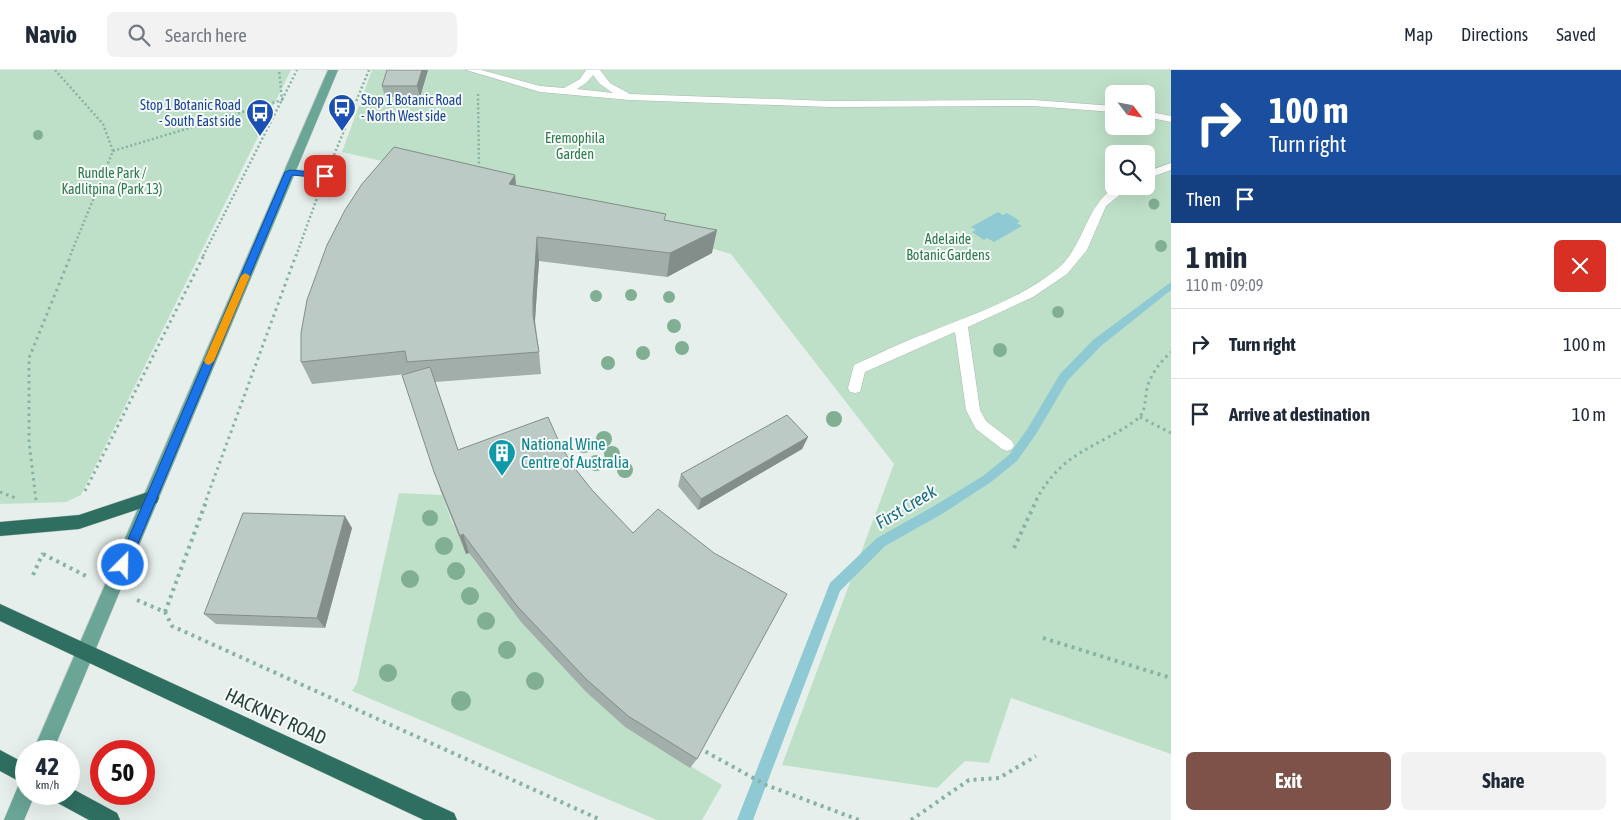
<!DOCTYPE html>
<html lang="en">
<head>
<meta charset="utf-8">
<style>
	:root { --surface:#fff; --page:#f2f2f3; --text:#1f2937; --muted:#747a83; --line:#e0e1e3; --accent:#7f5249 }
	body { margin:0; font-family:"Asap Condensed",sans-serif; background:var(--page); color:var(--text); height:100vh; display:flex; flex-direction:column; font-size:19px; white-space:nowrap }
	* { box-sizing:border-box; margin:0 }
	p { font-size:16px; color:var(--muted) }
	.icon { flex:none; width:28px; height:28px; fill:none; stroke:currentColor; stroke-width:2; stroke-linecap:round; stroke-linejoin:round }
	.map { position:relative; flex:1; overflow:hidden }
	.side { display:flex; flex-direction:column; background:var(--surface); width:450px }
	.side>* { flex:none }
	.hud { background:#1a4fa0; color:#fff; overflow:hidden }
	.needle { width:32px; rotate:122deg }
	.controls { position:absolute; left:1105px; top:15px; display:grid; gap:10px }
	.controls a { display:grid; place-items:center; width:50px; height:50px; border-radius:8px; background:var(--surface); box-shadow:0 5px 20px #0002; font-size:25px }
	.speed { position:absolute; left:15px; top:670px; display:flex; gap:10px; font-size:25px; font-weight:700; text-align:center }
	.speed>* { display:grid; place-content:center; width:65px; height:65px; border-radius:50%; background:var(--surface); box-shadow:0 5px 20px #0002; line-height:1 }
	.speed small { font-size:12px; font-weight:400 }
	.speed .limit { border:8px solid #d22; background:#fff; color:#111 }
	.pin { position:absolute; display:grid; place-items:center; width:42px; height:42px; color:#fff; margin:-21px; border-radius:10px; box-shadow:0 2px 8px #0006 }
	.me { position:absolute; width:55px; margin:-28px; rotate:23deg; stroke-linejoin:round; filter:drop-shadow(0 0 4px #0008) }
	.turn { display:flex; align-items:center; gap:18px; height:105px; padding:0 15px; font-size:22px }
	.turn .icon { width:65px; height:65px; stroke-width:2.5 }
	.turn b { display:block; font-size:35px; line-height:42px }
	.then { display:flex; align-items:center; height:48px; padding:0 15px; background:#0003; gap:10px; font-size:19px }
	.round { display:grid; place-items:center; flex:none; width:52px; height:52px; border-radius:8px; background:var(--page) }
	.overview { display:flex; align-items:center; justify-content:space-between; height:85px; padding:0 15px }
	h1 { font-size:30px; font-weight:700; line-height:38px }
	.button { display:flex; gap:10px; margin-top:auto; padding:10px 15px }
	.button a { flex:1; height:58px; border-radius:8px; background:var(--accent); color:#fff; font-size:20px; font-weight:700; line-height:58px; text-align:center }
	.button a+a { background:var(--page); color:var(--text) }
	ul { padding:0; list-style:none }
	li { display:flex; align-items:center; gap:15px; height:70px; padding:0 15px; border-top:1px solid var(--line) }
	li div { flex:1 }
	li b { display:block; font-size:19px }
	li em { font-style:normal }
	header { display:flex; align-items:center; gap:30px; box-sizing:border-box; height:70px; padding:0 25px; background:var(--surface); border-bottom:1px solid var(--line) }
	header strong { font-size:24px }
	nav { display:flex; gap:28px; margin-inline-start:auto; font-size:18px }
	.search { width:350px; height:45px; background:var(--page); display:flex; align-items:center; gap:12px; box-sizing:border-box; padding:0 18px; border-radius:8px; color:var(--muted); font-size:19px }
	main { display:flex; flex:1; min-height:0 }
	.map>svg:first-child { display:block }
</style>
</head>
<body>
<header>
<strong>Navio</strong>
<div class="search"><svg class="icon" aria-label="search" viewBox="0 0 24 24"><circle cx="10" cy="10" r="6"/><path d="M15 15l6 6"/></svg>Search here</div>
<nav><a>Map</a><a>Directions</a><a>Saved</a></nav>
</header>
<main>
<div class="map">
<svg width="1171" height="750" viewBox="0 0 1171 750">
	<rect width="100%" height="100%" fill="#e6efeb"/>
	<g fill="#bfe0c8" fill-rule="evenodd">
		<path d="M0 0H291L81 425 66 432 0 434Z"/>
		<path d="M372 0H1171V684L1011 628 989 693 965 691 937 718 782 695 894 394 731 184 523 123 342 82ZM1114 24H1146V56H1114ZM1114 84H1146V116H1114Z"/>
		<path d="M399 423 442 425 452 452 473 489 521 552 586 622 625 657 722 715 702 750H657L352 621 357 613Z"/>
	</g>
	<path fill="#8ec9d4" d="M998 142 1003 145 1007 143 1020 151 1017 153 1022 156 994 172 987 168 984 170 972 162 976 160 971 157Z"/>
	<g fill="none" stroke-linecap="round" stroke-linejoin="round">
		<path fill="#8ec9d4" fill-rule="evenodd" d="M1171 212V220L1101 276 1068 310 1036 364 1017 391 991 412 942 444 885 476 840 521 753 750H737L830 513 877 468 934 436 983 406 1009 385 1028 358 1060 304 1093 270Z"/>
		<defs>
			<g id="minor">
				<path d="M466 0H481L540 16 564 18 580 9 586 0H600L610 13 630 24 830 31 1033 30 1114 36V42L1033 36 830 37 630 30 540 22ZM593 5 600 14 613 23 577 19 586 13Z"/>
				<path d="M1146 41 1171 46V52L1146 47Z"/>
				<path d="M1171 93V100L1146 109V102Z"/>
				<path d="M290 99 325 103 330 106 325 109 286 104 285 102Z"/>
				<path d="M1117 116H1131L1106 136 1087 180 1067 204 1033 227 968 257 980 340 986 351 1012 371 1014 375 1012 379 1007 381 1002 379 976 359 966 340 955 262 865 302 860 322 855 323 850 322 848 318 854 295C878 284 902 272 927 263 971 245 1018 230 1056 200 1086 176 1084 135 1117 116Z"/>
			</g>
			<g id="major">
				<path d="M328 0H338L53 681H33Z"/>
				<path d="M26 711V724H35L24 750H4L19 714Z"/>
			</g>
			<g id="highway">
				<path d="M151 421 157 423 159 428 157 433 79 459 0 466V452L79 445Z"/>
				<path d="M0 534 454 743 457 750H424L0 551Z"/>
				<path d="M0 680 26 694V715L0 701Z"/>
				<path d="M69 717 117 743 120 750H89L54 731 51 724H69Z"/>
			</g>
		</defs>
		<use href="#minor" stroke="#a8b8b2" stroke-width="1"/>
		<use href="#major" stroke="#c2cac8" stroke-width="1"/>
		<use href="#highway" stroke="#c2cac8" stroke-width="1"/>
		<g stroke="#86b3a5" stroke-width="2.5" stroke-dasharray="2 2.5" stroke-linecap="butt">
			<path d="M55 0 103 54 113 81 70 186"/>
			<path d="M478 24 479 100"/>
			<path d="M113 81 282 30 279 0"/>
			<path d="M334 85 369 0"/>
			<path d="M203 186 297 0"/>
			<path d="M296 186 317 128"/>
		</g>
		<g stroke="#86b3a5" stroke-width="3" stroke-dasharray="2.5 4" stroke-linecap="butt">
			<path d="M1140 347 1171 363"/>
			<path d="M85 421 204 185"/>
			<path d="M0 422 18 429"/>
			<path d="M36 430 29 372V288L71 185"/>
			<path d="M206 430 296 185"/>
			<path d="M1036 430C1064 379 1097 379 1139 348 1146 339 1145 329 1147 318 1151 304 1160 292 1171 282"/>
		</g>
		<g stroke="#86b3a5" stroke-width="4" stroke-dasharray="3 4.5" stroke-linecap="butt">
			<path d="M1014 478 1037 429"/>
			<path d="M43 484 86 506"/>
			<path d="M33 505 43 483"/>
			<path d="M137 530 165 542 172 556 601 750"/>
			<path d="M165 542 207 429"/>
			<path d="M1043 568 1171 608"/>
			<path d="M699 678 766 715 859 750"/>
			<path d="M911 750 969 710 999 708 1036 686"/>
		</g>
		<use href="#minor" fill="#fff" fill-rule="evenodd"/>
		<use href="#major" fill="#6aa596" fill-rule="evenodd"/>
		<use href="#highway" fill="#2f6f62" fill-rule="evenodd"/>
	</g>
	<g fill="#80af93">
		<circle cx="38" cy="65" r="5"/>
		<circle cx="1154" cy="134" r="5.5"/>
		<circle cx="1161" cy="176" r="6"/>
		<circle cx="631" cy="225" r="6"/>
		<circle cx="596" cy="226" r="6"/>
		<circle cx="669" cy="227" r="6"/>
		<circle cx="1058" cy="242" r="6"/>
		<circle cx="674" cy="256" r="7"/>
		<circle cx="682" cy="278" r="7"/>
		<circle cx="1000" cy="280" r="7"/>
		<circle cx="643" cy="283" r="7"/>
		<circle cx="608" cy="293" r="7"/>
		<circle cx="834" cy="349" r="8"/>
		<circle cx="604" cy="369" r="8"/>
		<circle cx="584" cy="375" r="8"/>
		<circle cx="612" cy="384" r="8"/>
		<circle cx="596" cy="393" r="8"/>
		<circle cx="625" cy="400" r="8"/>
		<circle cx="430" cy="448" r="8"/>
		<circle cx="444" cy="476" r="9"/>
		<circle cx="456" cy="501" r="9"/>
		<circle cx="410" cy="509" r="9"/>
		<circle cx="470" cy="526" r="9"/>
		<circle cx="486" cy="551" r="9"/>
		<circle cx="507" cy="580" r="9"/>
		<circle cx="388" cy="603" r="9"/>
		<circle cx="535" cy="611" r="9"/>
		<circle cx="461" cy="631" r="10"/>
	</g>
	<g fill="#a1aea9">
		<path d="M387 0H428L420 27H385L382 16Z"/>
		<path d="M515 105 516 115 665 150 712 183 667 207 539 191 535 250 539 282 541 304 435 312 458 380 697 689 690 698 625 657 586 622 521 552 469 483 466 484 441 422 434 402 407 304 312 314 301 292Z"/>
		<path d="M808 367 802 379 698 440 678 416 681 404Z"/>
		<path d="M352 458 325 558 216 554 204 544Z"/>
	</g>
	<g fill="#838d89">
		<path d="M422 0H428L420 27 417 16Z"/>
		<path d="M515 105 517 129 509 114Z"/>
		<path d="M717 160 712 183 667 207 670 183Z"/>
		<path d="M537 167 539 191 535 250V268L533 227Z"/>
		<path d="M808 367 802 379 698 440 701 429Z"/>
		<path d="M345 446 352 458 325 558 317 548Z"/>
		<path d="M463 464 469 483 466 484 460 466Z"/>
	</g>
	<g fill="#bbcac4" stroke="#838d89">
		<path d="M387 0H422L417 16H382Z"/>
		<path d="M394 77 515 105 509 114 666 144 664 150 717 160 670 183 537 167 533 227V245L539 282 407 292 405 281 301 292V263L307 230 327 175 345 140 362 114Z"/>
		<path d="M430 297 458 380 548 347 560 374 573 396 592 420 633 463 658 439 714 483 787 524 697 689 628 646 586 609 517 536 463 464 460 466 434 402 402 305Z"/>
		<path d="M787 345 808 367 701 429 681 404Z"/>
		<path d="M243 443 345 446 317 548 204 544Z"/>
	</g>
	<path fill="#1a73e8" stroke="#114b97" d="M290 100 325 103 329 106 325 108 292 105 129 495 128 500 123 501 118 500 117 495 285 102Z"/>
	<path fill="#f59e0b" d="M245 203 250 206 214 291 209 295 206 294 204 291 241 206Z"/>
	<defs>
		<symbol id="bus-pin" viewBox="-11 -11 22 30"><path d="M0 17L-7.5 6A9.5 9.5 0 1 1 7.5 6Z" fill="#1a4fb4" stroke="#f7fbf9"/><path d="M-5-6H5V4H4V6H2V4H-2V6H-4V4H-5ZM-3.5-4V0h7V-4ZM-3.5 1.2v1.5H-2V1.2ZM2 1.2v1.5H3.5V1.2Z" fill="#fff"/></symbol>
		<symbol id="building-pin" viewBox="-11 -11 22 30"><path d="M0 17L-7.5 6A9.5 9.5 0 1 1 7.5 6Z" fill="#0f9aa8" stroke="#f7fbf9"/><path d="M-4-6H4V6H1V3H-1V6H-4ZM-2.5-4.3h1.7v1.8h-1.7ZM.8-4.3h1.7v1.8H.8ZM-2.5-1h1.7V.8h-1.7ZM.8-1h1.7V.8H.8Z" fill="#fff"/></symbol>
	</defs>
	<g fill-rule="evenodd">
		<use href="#bus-pin" x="326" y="22" width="32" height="43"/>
		<use href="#bus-pin" x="244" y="27" width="32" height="43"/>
		<use href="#building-pin" x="486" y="367" width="32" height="43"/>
	</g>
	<g text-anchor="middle" stroke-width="4" stroke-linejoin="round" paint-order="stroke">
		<g font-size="14" fill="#164399" stroke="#f7fbf9" text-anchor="start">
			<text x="361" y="35">Stop 1 Botanic Road<tspan x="361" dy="16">- North West side</tspan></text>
			<text x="241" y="40" text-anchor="end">Stop 1 Botanic Road<tspan x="241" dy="16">- South East side</tspan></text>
		</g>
		<g font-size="14" fill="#2d7a4b" stroke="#f7fbf9">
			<text x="575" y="73">Eremophila<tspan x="575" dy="16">Garden</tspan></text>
			<text x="112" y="108">Rundle Park /<tspan x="112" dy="16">Kadlitpina (Park 13)</tspan></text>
			<text x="948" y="174">Adelaide<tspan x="948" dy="16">Botanic Gardens</tspan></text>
		</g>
		<g font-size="16" fill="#0d838f" stroke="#f7fbf9" text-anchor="start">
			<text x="521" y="380">National Wine<tspan x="521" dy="18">Centre of Australia</tspan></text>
		</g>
		<g font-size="18" font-style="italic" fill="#1c6f80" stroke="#f7fbf9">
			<text transform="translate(906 437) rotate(-31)" y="6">First Creek</text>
		</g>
		<g font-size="19" fill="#24423a" stroke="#f7fbf9">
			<text transform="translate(276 646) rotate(25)" y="7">HACKNEY ROAD</text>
		</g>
	</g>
</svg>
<div class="controls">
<a><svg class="needle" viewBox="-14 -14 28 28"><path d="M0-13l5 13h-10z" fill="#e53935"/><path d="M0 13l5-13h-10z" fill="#747a83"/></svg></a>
<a><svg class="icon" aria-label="search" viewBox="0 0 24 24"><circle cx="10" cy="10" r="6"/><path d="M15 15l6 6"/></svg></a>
</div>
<div class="speed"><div>42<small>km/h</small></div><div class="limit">50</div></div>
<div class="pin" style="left:325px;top:106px;background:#d93025"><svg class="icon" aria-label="arrive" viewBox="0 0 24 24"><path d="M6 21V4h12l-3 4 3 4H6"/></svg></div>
<svg class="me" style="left:123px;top:495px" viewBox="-20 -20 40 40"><circle r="17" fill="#1a73e8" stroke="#fff" stroke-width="3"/><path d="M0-11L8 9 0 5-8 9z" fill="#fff"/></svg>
</div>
<section class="side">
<div class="hud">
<div class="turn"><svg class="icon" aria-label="right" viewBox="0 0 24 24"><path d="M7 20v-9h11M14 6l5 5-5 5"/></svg><div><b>100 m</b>Turn right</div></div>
<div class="then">Then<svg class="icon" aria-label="arrive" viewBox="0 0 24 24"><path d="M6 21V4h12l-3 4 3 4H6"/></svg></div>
</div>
<div class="overview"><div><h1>1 min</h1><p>110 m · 09:09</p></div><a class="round" style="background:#d93025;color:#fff"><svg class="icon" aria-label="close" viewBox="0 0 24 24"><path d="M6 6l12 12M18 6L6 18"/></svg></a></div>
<ul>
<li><svg class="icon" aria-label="right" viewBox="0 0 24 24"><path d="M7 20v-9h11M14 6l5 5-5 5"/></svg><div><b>Turn right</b></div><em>100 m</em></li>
<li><svg class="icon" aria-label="arrive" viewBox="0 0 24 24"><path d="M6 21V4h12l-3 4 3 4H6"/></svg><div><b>Arrive at destination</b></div><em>10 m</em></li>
</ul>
<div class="button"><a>Exit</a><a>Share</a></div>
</section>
</main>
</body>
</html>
